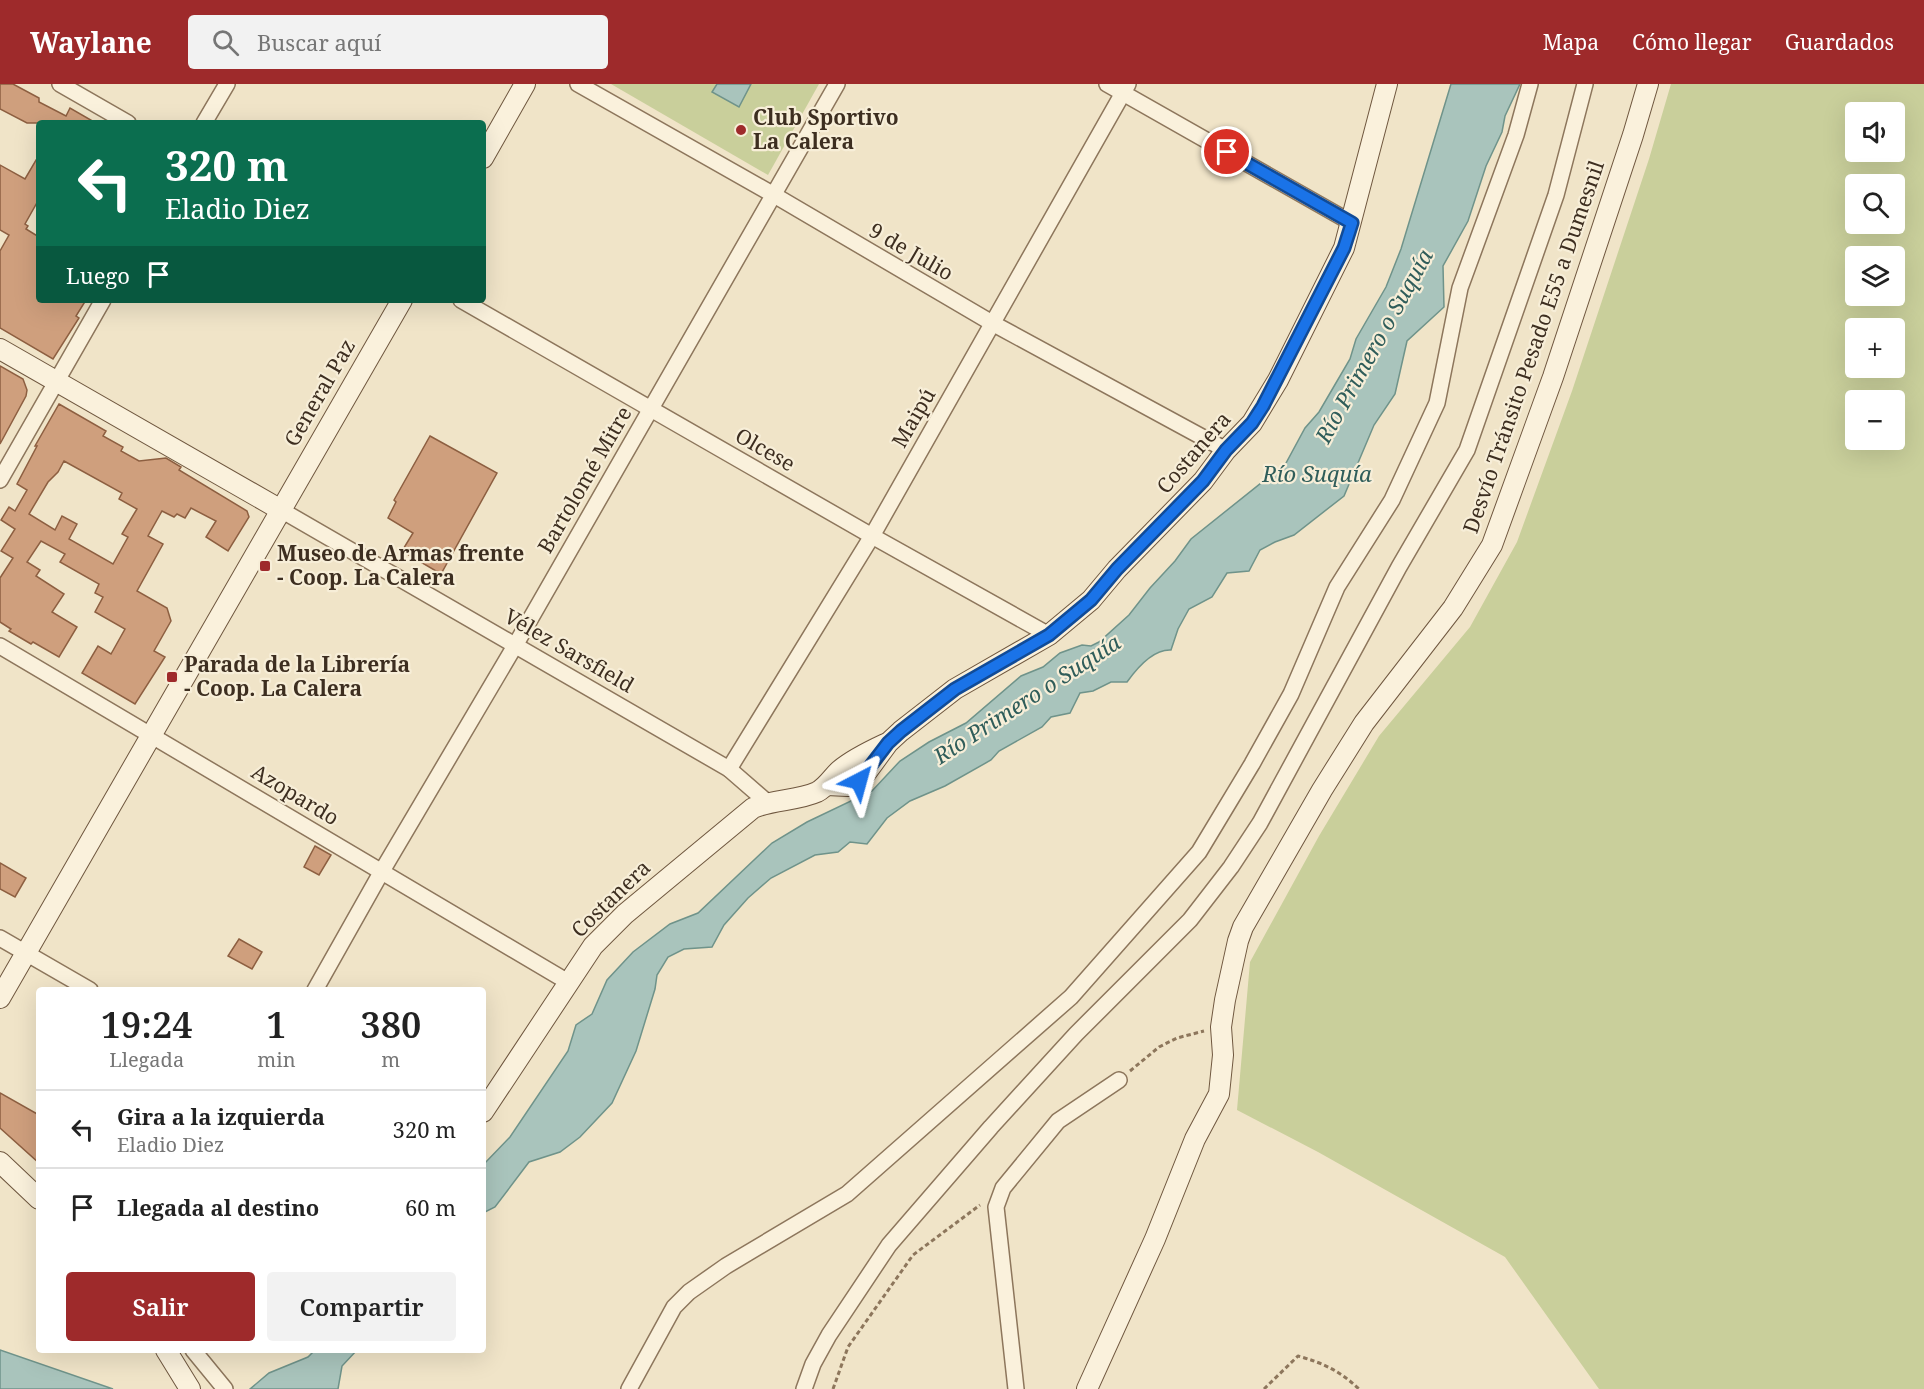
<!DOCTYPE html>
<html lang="es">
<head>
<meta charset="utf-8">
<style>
	:root { --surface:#fff; --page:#f2f2f2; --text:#222; --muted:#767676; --line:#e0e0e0; --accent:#9e2a2b }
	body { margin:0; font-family:"Noto Serif",serif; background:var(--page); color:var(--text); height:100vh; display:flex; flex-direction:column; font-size:22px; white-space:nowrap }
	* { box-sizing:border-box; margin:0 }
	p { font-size:20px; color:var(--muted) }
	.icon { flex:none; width:33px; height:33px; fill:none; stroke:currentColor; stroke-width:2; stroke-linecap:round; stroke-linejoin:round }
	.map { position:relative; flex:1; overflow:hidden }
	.details { position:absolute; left:36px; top:903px; width:450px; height:366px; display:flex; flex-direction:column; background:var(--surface); border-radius:6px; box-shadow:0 6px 24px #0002 }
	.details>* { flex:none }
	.hud { position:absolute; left:36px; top:36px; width:450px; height:183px; border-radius:6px; box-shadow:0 6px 24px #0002; background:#0b6e4f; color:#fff; overflow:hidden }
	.controls { position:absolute; left:1845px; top:18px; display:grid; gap:12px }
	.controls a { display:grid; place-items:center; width:60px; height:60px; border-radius:6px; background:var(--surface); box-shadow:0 6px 24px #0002; font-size:30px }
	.pin { position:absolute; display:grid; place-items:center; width:51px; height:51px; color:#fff; margin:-26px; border:3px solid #fff; border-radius:50%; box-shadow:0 2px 6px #0007 }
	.me { position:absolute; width:66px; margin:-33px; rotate:39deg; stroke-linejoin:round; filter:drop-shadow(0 0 4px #0008) }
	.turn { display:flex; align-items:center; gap:21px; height:126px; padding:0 30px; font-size:27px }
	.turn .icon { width:78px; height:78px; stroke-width:2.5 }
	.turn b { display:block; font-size:42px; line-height:51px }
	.then { display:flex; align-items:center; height:57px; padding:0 30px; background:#0003; gap:12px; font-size:22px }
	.eta { display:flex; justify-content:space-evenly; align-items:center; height:102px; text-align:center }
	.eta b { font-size:36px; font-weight:600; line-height:42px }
	.cta { display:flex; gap:12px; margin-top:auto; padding:12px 30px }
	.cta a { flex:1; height:69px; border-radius:6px; background:var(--accent); color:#fff; font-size:24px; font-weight:600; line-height:69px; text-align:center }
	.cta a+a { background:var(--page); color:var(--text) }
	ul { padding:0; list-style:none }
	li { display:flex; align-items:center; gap:18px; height:78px; padding:0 30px; border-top:2px solid var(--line) }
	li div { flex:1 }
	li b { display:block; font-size:22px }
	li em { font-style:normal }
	header { display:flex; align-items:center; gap:36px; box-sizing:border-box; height:84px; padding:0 30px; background:var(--accent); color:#fff }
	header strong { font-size:28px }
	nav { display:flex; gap:33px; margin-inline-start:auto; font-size:21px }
	.search { width:420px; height:54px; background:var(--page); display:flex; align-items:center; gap:15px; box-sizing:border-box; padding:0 21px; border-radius:6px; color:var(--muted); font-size:22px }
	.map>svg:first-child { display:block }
</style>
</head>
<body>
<header>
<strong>Waylane</strong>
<div class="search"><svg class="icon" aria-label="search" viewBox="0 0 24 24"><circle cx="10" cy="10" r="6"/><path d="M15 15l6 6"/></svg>Buscar aquí</div>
<nav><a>Mapa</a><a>Cómo llegar</a><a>Guardados</a></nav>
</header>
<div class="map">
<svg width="1924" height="1305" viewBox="0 0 1924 1305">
	<rect width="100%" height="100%" fill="#f0e4c8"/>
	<g fill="#c9cf9b" fill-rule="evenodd">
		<path d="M611 0H819L768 91Z"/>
		<path d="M1671 0H1924V1305H1599L1505 1173 1318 1068 1237 1026 1250 878 1319 752 1379 652 1470 543 1517 458 1572 307 1649 75ZM1856 28H1894V68H1856ZM1856 100H1894V140H1856ZM1856 172H1894V212H1856ZM1856 244H1894V284H1856ZM1856 316H1894V356H1856Z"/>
	</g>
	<g fill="#a9c4bc" stroke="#6f938a" stroke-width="1.5">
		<path d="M717 0H751L739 23 712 8Z"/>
		<path d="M1451 0H1520L1505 32 1502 48 1486 82 1468 137 1443 182 1444 223 1407 257 1395 310 1374 341 1344 412 1294 451 1275 458 1260 466 1249 487 1227 489 1212 513 1189 525 1178 545 1171 566C1153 565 1137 584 1127 598H1111L1093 607 1080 609 1070 629 1051 633 1042 643 999 667 991 676 945 702 910 717 887 734 867 760 850 758 838 768 815 771 771 794 748 814 724 841 712 863 684 865 668 873 657 891 655 905 636 967 612 1019 580 1053 560 1068 529 1078 495 1123 483 1129V1081L510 1053 568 967 576 941 592 930 607 896 633 868 670 840 698 829 772 759 807 738 872 707 900 677 929 658 966 639 1021 592 1043 583 1060 569 1082 561 1091 562 1099 558 1129 531 1150 504 1175 477 1191 455 1286 379 1305 344 1319 328 1333 304 1350 275 1356 255 1386 203 1401 165Z"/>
		<path d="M0 1266 113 1305H0Z"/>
		<path d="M315 1266H357L342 1282 338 1305H250L269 1289 308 1273Z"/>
	</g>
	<g fill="#cf9f7d" stroke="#8d5f41" stroke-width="1.5" fill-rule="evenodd">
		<path d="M0 0H13L39 14V18L66 32 70 24 96 39H27L0 25Z"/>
		<path d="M39 71V115L25 140 28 142 26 145 39 153V216H86L76 232 79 234 53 275 0 244V167L9 151 0 146V81L25 95Z"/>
		<path d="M0 282 23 295 27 306 26 312 0 360Z"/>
		<path d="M59 320 106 347 103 352 123 363 121 367 139 377 166 374 181 383 179 386 247 427 249 433 228 467 206 453 216 437 191 424 185 434 177 430 174 433 162 427 148 452 163 460 137 507 167 524 171 537 154 567 165 573 135 620 82 589 98 562 111 570 125 545 95 528 103 513 95 509 99 500 60 478 65 470 41 457 27 478 40 486 36 492 64 510 52 528 77 543 59 573 33 558 31 560 9 547 11 545 0 538V494L13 474 1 467 15 445 1 436 9 423 15 427 27 406 17 400 37 362H35ZM64 377 122 409 119 415 137 425 122 450 128 453 113 480 69 455 77 440 62 432 55 446 29 430 48 398 58 388Z"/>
		<path d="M430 352 497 389 441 490 402 467 413 449 388 434 396 418 394 416Z"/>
		<path d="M315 762 331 771 319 791 304 783Z"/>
		<path d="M0 779 26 794 15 813 0 805Z"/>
		<path d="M239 855 262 868 252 885 228 872Z"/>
		<path d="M0 1009 39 1031V1079L0 1044Z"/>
	</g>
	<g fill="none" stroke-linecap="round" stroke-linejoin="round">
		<defs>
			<g id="street">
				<path d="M60 0 128 39"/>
				<path d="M578 0 774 111 992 239 1226 366"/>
				<path d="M1107 0 1352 139"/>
				<path d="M204 39 227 0"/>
				<path d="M461 216 872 452 1049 551"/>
				<path d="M0 396 103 216"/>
				<path d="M281 426 729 685 767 718"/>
				<path d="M0 562 568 898"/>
				<path d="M729 685 872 452 1128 0"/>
				<path d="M0 854 90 906"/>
				<path d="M315 906 382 787 516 560 837 0"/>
				<path d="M193 1266 225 1305"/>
				<path d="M629 1305 674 1223 689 1208 726 1182 847 1110 1071 913 1199 768 1252 680 1291 610 1337 503 1392 416 1437 319 1460 204 1516 51 1530 0"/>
				<path d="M804 1305 813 1280 829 1251 889 1161 991 1043 1076 950 1190 836 1231 783 1260 739 1399 483 1467 366 1556 111 1585 0"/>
				<path d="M1016 1305 996 1123 1003 1104 1058 1037 1119 996"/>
			</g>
			<g id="secondary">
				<path d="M483 74 525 0"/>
				<path d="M0 265 281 426"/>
				<path d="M827 701 848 702 853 701 866 689 888 659 901 647 955 605 1049 551 1091 516 1117 485 1203 397 1226 366 1252 339 1278 296 1344 164 1387 0"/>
				<path d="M0 914 402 216"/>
				<path d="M483 1028 593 862 625 830 753 724C774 715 797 717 817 708 827 703 832 693 840 686 853 675 870 667 885 660"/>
				<path d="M0 1078 39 1115"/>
				<path d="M166 1266 190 1305"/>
				<path d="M1087 1305 1155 1155 1195 1055 1219 1010 1223 971 1221 943 1225 916 1238 857 1243 843 1322 706 1364 639 1453 524 1492 461 1553 293 1633 51 1648 0"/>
			</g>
		</defs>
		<use href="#street" stroke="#8d765c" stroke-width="18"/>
		<use href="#secondary" stroke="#6f573f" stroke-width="22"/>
		<g stroke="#8d765c" stroke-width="3" stroke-dasharray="4.5 3" stroke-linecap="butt">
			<path d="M1130 987 1159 963 1177 954 1204 947"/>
			<path d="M833 1305 848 1263 913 1171 980 1121"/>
			<path d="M1264 1305 1298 1272C1323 1279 1340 1287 1359 1305"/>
		</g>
		<use href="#street" stroke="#faf1dc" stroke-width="15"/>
		<use href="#secondary" stroke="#faf1dc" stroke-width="20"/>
	</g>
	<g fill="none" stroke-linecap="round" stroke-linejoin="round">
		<defs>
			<path id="route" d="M859 697 888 659 901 647 955 605 1049 551 1091 516 1117 485 1203 397 1226 366 1252 339 1263 322 1344 164 1352 139 1227 68"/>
		</defs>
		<use href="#route" stroke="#114b97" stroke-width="15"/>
		<use href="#route" stroke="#1a73e8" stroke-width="10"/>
	</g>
	<g fill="#9e2a2b" stroke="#f7eed8" stroke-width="2">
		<circle cx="741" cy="46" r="6"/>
		<rect x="259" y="476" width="12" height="12" rx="3"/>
		<rect x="166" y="587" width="12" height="12" rx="3"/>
	</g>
	<g text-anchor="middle" stroke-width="4.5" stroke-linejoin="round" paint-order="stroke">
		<g font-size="21" font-weight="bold" fill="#3d2e20" stroke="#f7eed8" text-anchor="start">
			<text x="753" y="41">Club Sportivo<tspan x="753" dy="24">La Calera</tspan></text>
			<text x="277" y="477">Museo de Armas frente<tspan x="277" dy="24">- Coop. La Calera</tspan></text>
			<text x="184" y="588">Parada de la Librería<tspan x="184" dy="24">- Coop. La Calera</tspan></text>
		</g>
		<g font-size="21" fill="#3d2e20" stroke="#f7eed8">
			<text transform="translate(911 168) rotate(30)" y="7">9 de Julio</text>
			<text transform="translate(1534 263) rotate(-71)" y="7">Desvío Tránsito Pesado E55 a Dumesnil</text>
			<text transform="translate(320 309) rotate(-60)" y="7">General Paz</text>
			<text transform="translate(914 334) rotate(-60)" y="7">Maipú</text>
			<text transform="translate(765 366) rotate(30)" y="7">Olcese</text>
			<text transform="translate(1194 369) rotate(-49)" y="7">Costanera</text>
			<text transform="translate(585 396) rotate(-60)" y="7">Bartolomé Mitre</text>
			<text transform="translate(569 567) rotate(30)" y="7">Vélez Sarsfield</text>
			<text transform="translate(295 711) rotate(31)" y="7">Azopardo</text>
			<text transform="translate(611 815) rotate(-44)" y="7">Costanera</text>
		</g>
		<g font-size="22" font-style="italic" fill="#2f5d5a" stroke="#f7eed8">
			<text transform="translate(1374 262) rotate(-61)" y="8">Río Primero o Suquía</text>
			<text x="1317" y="398">Río Suquía</text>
			<text transform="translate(1027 615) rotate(-33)" y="8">Río Primero o Suquía</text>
		</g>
	</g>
</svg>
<div class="controls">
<a><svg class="icon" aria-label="sound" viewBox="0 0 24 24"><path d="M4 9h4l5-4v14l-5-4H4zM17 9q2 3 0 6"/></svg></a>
<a><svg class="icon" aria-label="search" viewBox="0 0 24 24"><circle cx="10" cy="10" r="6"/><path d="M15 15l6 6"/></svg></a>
<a><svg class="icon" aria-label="layers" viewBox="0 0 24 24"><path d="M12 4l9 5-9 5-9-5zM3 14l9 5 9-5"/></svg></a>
<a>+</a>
<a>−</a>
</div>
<div class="pin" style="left:1227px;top:68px;background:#d93025"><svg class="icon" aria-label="arrive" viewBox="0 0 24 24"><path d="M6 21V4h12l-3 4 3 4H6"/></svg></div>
<svg class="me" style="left:859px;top:697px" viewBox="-20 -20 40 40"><path d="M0-17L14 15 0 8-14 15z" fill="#1a73e8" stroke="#fff" stroke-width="4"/></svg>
<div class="hud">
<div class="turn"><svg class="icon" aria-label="left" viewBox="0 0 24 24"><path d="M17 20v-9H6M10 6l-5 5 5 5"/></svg><div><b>320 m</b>Eladio Diez</div></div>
<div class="then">Luego<svg class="icon" aria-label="arrive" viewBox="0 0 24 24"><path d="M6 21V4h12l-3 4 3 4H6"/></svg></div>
</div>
<section class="details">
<div class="eta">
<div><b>19:24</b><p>Llegada</p></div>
<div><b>1</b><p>min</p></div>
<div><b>380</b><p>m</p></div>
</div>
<ul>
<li><svg class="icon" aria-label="left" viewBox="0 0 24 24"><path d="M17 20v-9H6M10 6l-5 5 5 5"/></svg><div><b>Gira a la izquierda</b><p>Eladio Diez</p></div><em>320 m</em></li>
<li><svg class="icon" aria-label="arrive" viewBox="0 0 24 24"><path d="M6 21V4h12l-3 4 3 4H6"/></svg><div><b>Llegada al destino</b></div><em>60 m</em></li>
</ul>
<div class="cta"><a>Salir</a><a>Compartir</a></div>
</section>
</div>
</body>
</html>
